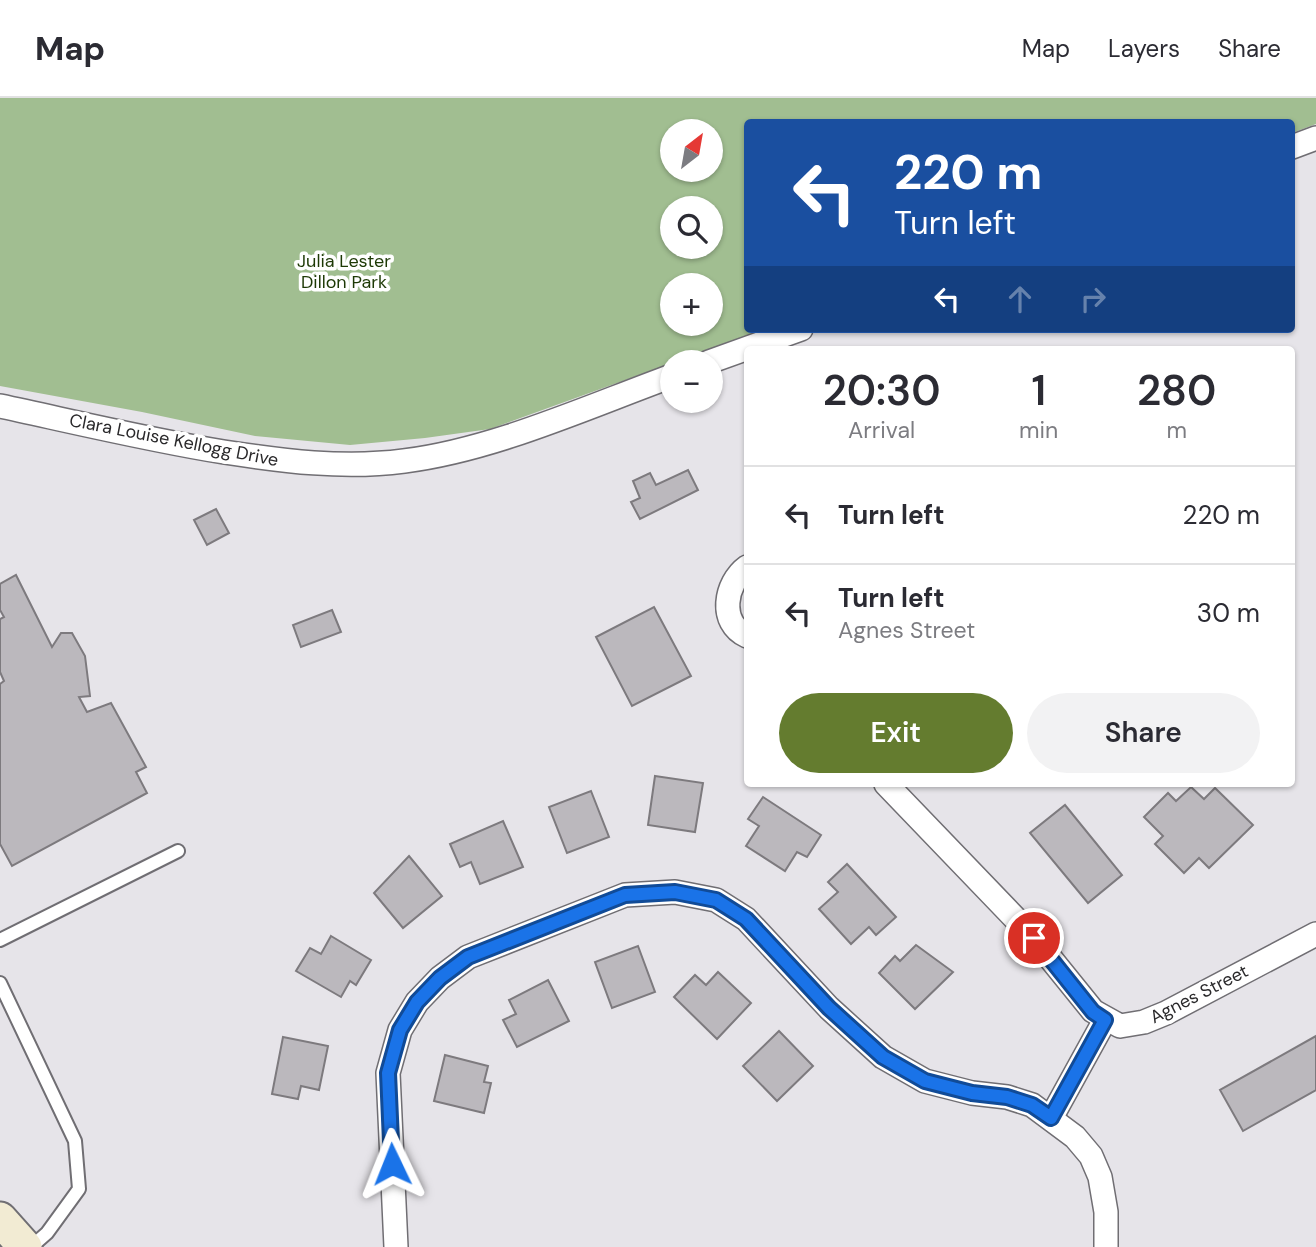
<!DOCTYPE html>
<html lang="en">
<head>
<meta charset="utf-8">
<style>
	:root { --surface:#fff; --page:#f2f2f3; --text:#2b2b33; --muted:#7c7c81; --line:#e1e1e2; --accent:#647c2f }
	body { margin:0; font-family:"DM Sans",sans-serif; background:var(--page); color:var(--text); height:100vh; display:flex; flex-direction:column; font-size:26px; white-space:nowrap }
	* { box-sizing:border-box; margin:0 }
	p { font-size:23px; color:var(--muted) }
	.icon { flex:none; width:38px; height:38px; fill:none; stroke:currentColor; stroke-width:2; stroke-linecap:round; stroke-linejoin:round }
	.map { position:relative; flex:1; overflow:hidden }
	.details { position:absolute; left:744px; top:248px; width:551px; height:441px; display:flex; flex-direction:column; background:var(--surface); border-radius:7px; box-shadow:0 2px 5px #0004 }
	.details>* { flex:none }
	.guide { position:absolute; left:744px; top:21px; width:551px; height:214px; border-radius:7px; box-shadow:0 2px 5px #0004; background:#1a4fa0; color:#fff; overflow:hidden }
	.needle { width:46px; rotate:31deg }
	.fabs { position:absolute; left:660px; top:21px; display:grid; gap:14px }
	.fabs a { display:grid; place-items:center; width:63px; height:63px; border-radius:50%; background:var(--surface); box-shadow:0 2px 5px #0004; font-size:35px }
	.pin { position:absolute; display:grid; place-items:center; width:60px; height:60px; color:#fff; margin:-30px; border:4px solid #fff; border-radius:50%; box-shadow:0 2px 7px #0007 }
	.me { position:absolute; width:77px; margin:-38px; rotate:358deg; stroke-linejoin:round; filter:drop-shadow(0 0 5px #0008) }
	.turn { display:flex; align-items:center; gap:24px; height:147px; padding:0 35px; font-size:32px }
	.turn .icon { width:91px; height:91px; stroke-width:2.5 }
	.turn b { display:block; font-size:49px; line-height:60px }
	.lanes { display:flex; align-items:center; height:66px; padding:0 35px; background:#0003; justify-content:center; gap:35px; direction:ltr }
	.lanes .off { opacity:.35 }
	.eta { display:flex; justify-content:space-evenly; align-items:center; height:119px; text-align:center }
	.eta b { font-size:42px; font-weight:600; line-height:49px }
	.primary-button { display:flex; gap:14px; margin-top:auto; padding:14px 35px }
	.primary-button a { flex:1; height:80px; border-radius:42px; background:var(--accent); color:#fff; font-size:28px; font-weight:600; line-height:80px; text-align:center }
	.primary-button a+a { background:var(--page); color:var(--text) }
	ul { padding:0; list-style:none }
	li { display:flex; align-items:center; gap:21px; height:98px; padding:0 35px; border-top:2px solid var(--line) }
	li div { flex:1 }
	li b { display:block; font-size:26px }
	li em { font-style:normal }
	header { display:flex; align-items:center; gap:42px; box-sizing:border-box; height:98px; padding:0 35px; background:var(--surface); border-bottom:2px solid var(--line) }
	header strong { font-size:33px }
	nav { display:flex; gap:38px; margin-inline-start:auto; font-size:24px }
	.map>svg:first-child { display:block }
</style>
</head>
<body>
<header>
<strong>Map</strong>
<nav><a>Map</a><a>Layers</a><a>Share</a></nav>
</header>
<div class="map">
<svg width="1316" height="1149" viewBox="0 0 1316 1149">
	<rect width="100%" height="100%" fill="#e6e4e9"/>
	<path fill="#a1be91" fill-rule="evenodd" d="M0 0H1316V26L1292 35V24H747V231H766L490 331 425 340 350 347 255 338 142 314 0 288ZM672 33H710V72H672ZM672 110H710V149H672ZM672 187H710V226H672Z"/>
	<g fill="#bbb8bd" stroke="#7d7a7e" stroke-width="2">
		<path d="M688 372 698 392 640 421 631 404 640 400 633 383 650 375 656 387Z"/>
		<path d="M216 411 229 435 207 447 194 422Z"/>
		<path d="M16 477 52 549 61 535H72L85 558 90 598 79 599 87 614 111 605 146 669 136 674 147 695 12 768 0 746V586L4 583 0 574V521L4 519 0 512V486Z"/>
		<path d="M654 509 691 578 632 608 596 539Z"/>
		<path d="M332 512 341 534 301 549 293 527Z"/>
		<path d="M655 678 703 685 695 734 648 727Z"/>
		<path d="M1191 689 1204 701 1215 690 1253 727 1209 770 1199 760 1184 775 1155 746 1163 738 1144 719 1168 695 1176 703Z"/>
		<path d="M591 693 609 739 567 755 549 709Z"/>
		<path d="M763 699 821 737 807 759 797 754 785 773 746 748 759 728 748 721Z"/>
		<path d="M1065 707 1122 777 1088 805 1030 735Z"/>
		<path d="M503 723 523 769 480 786 471 764 460 769 450 746Z"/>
		<path d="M409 758 442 798 403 830 374 795Z"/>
		<path d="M847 766 896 819 876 837 869 829 851 846 819 811 838 794 828 784Z"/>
		<path d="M331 838 371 862 356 887 350 883 341 899 296 873 310 850 321 856Z"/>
		<path d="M916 847 953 874 915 911 879 875 895 858 900 863Z"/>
		<path d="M638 848 655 894 612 910 595 864Z"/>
		<path d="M718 874 751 905 717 941 674 899 695 877 706 887Z"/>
		<path d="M548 882 569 923 517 949 503 922 516 916 509 902Z"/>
		<path d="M779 933 813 968 777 1003 743 968Z"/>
		<path d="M1316 938V992L1243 1033 1220 992Z"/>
		<path d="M283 939 328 948 319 992 301 988 298 1001 272 996Z"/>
		<path d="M445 957 488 968 484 984 491 985 484 1015 434 1003Z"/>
	</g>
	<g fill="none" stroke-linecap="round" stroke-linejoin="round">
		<defs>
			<g id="lane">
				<path d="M0 842 178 753"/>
				<path d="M0 885 75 1043 79 1091 47 1135 31 1149"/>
			</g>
			<g id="street">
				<path d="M1292 49 1316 40"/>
				<path d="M709 264 801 231"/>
				<path d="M0 308C75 324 149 342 224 354 284 363 343 371 404 363 493 352 587 309 672 278"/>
				<path d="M747 469C725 485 718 525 747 538"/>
				<path d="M886 686 1034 840 1093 913 1120 928 1144 924 1166 915 1316 836"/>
				<path d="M1051 1020 1105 922"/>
				<path d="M396 1149 388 975 400 932 417 904 440 880 468 859 625 797 675 794 716 802 746 821 829 910 883 959 925 983 972 995 1007 999 1032 1007 1075 1039 1091 1058 1100 1079 1106 1114V1149"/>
			</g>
			<path id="secondary" d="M0 1121 25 1149"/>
		</defs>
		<use href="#lane" stroke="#706e73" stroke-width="16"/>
		<use href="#street" stroke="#706e73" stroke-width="26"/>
		<use href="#secondary" stroke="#706e73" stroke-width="37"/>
		<use href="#lane" stroke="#fff" stroke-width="12"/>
		<use href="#street" stroke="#fff" stroke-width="23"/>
		<use href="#secondary" stroke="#f2ebd3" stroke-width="33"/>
	</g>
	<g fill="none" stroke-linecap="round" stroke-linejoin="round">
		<defs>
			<path id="route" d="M392 1066 388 975 400 932 417 904 440 880 468 859 625 797 675 794 716 802 746 821 829 910 883 959 925 983 972 995 1007 999 1032 1007 1051 1020 1105 922 1093 914 1034 840"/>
		</defs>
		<use href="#route" stroke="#114b97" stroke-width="18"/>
		<use href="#route" stroke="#1a73e8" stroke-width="12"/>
	</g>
	<g text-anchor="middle" stroke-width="7" stroke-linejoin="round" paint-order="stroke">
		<g font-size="18" fill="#1d3905" stroke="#fff">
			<text x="344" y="169">Julia Lester<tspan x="344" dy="21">Dillon Park</tspan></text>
		</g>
		<g font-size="18" fill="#2a292b" stroke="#fff">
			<text transform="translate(174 342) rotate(11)" y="6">Clara Louise Kellogg Drive</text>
			<text transform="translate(1199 896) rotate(-27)" y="6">Agnes Street</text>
		</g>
	</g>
</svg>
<div class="fabs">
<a><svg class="needle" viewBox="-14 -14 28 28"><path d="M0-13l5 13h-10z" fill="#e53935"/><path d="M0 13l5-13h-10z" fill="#7c7c81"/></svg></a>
<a><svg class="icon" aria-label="search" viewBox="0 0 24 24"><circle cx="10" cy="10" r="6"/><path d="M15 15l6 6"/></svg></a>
<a>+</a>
<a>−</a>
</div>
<div class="pin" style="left:1034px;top:840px;background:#d93025"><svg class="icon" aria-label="arrive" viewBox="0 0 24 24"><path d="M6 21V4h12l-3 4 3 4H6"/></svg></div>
<svg class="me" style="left:392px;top:1066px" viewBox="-20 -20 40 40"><path d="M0-17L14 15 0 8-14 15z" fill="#1a73e8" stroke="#fff" stroke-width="4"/></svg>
<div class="guide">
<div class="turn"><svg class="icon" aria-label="left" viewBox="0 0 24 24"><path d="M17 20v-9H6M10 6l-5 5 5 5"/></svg><div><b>220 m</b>Turn left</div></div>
<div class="lanes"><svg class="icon" aria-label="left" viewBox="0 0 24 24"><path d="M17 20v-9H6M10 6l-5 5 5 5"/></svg><svg class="icon off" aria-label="ahead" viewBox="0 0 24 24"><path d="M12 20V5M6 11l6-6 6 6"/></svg><svg class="icon off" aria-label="right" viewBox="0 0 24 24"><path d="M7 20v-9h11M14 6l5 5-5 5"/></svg></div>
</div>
<section class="details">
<div class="eta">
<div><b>20:30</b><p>Arrival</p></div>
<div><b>1</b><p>min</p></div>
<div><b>280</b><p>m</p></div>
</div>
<ul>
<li><svg class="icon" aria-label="left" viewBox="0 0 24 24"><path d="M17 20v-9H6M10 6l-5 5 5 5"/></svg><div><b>Turn left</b></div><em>220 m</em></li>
<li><svg class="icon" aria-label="left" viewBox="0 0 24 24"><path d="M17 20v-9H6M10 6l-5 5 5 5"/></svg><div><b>Turn left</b><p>Agnes Street</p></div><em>30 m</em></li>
</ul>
<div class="primary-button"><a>Exit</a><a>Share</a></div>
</section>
</div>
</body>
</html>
